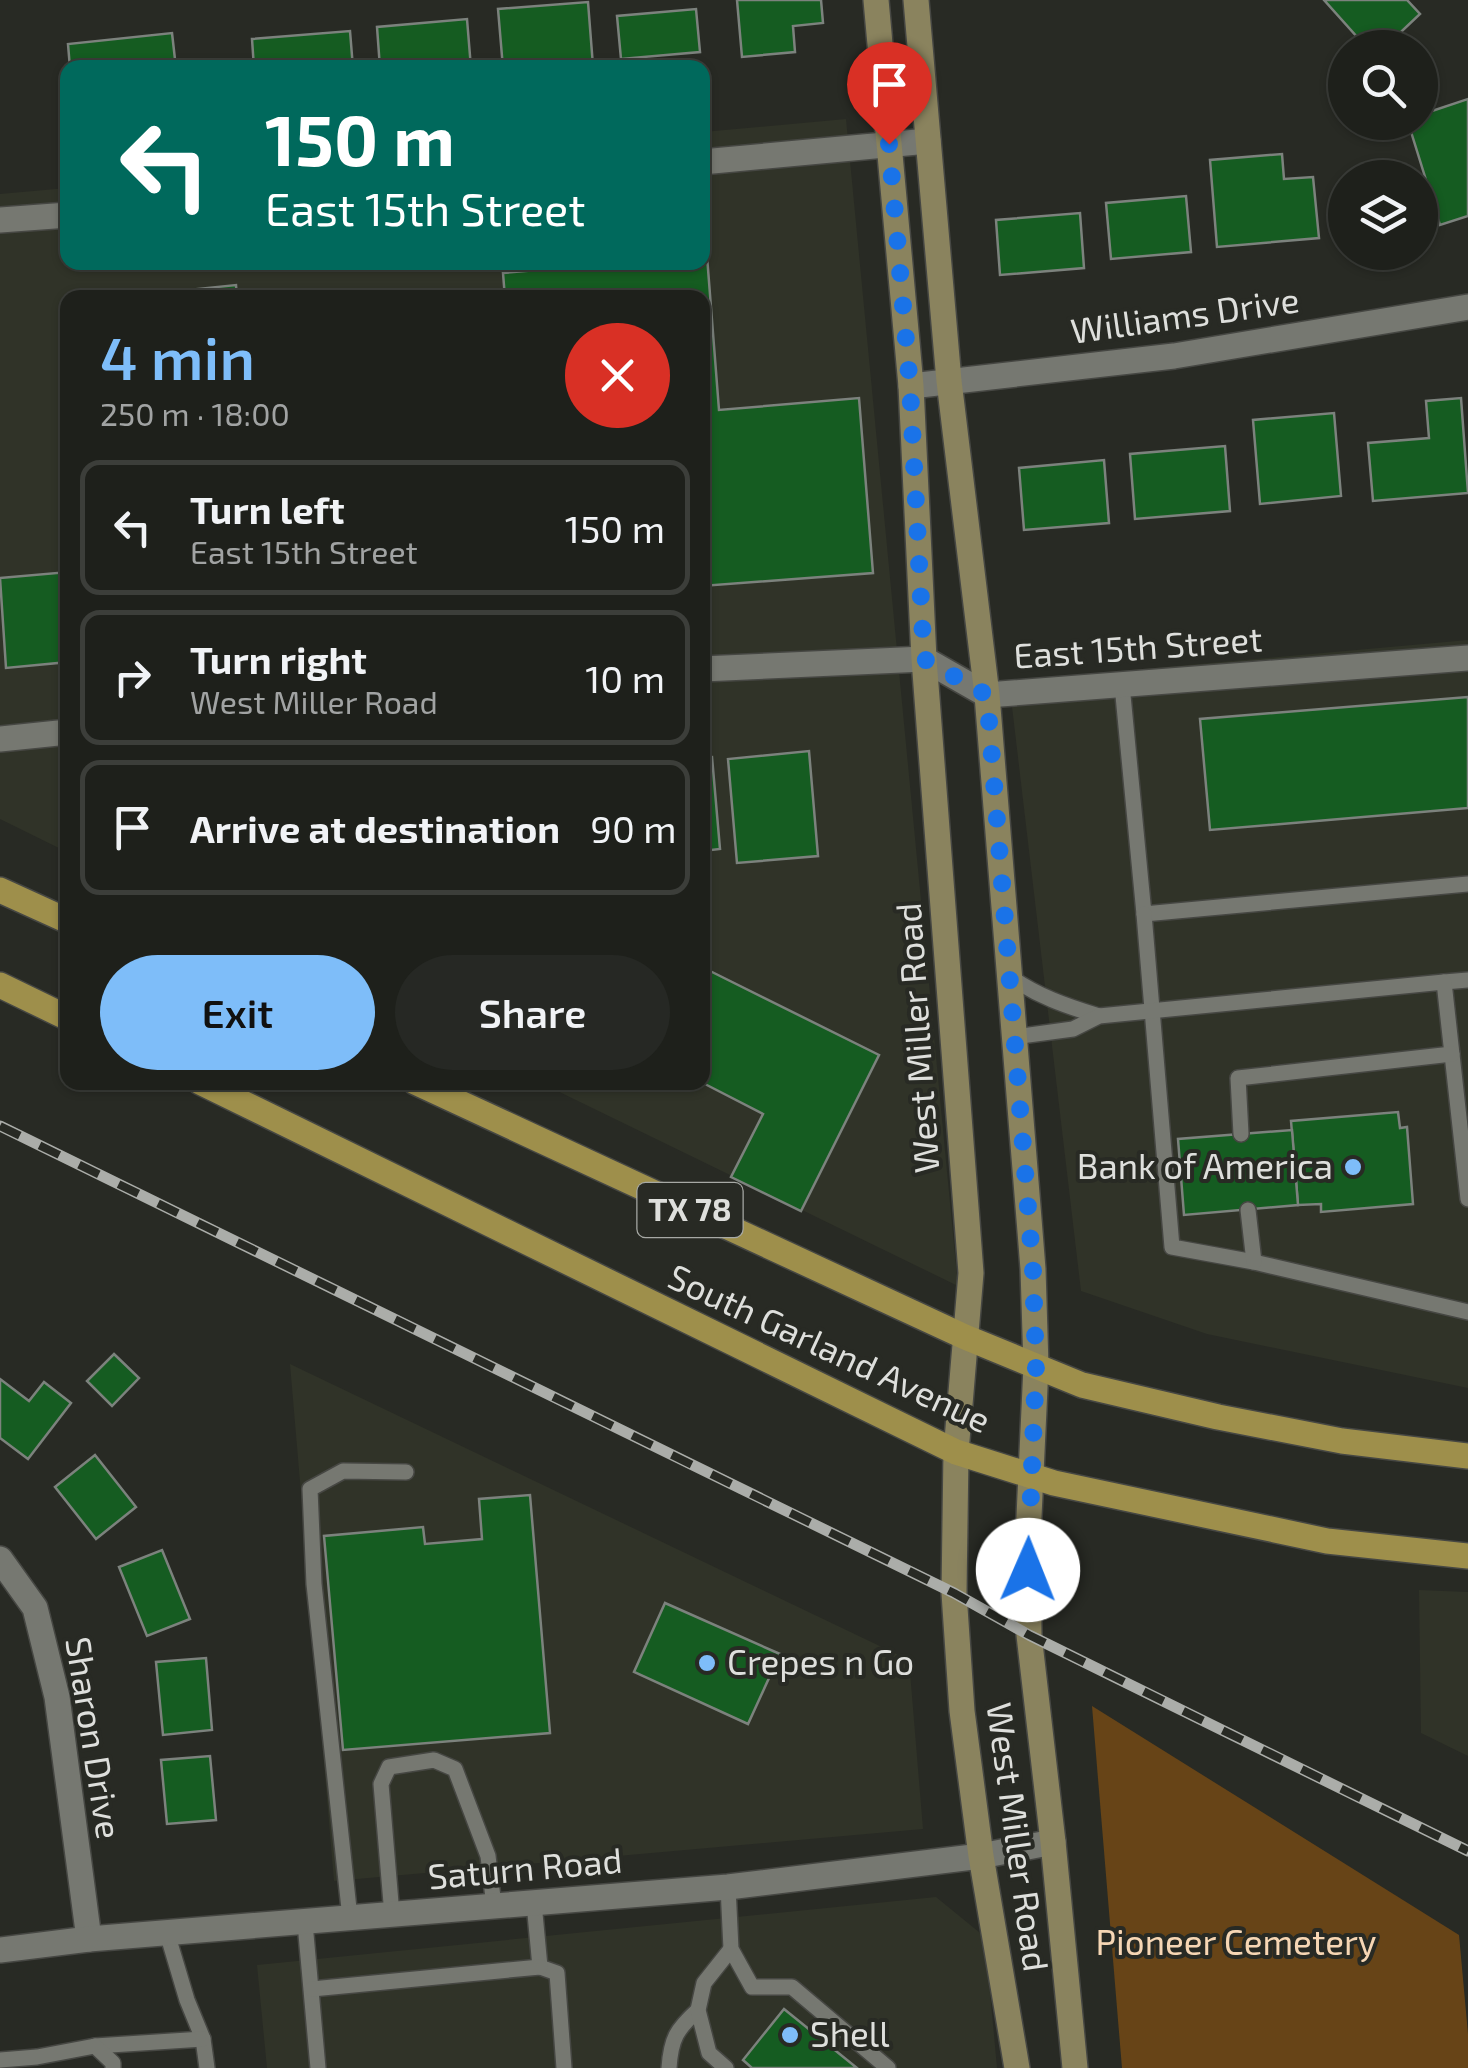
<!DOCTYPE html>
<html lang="en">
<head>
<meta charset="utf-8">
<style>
	:root { --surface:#1e201b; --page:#262824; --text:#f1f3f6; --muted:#a1a3a3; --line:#3c3e3a; --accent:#7ebdf9 }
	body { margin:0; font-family:"Exo 2",sans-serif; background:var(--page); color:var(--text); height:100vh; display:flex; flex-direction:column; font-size:38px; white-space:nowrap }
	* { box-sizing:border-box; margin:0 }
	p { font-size:32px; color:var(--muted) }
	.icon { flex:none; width:55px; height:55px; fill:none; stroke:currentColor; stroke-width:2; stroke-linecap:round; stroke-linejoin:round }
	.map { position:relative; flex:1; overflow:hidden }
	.details { position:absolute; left:60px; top:290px; width:650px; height:800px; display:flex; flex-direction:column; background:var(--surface); border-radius:20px; box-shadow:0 2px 8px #0004,0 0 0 2px var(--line) }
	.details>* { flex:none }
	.top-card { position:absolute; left:60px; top:60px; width:650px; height:210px; border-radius:20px; box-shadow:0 2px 8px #0004,0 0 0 2px var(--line); background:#00695c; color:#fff; overflow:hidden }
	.buttons { position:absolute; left:1328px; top:30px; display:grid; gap:20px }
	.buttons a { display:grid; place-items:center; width:110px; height:110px; border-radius:50%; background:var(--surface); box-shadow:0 2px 8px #0004,0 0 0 2px var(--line); font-size:50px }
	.pin { position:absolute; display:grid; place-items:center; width:85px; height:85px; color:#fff; margin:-102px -42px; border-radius:50% 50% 50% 0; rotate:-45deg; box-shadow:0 0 10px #0007 }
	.pin .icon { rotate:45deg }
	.me { position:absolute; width:110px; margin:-55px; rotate:1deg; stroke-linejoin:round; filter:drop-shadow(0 0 8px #0008) }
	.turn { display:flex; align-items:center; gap:35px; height:210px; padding:0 40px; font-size:45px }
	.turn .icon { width:130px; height:130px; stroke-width:2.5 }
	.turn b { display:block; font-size:70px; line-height:85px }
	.round { display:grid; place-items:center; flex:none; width:105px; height:105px; border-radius:52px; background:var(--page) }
	.headline { display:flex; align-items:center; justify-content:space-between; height:170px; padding:0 40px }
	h1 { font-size:60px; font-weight:600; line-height:75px; color:var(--accent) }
	.primary-button { display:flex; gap:20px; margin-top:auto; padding:20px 40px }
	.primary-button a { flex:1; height:115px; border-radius:60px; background:var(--accent); color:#111; font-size:40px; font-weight:600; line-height:115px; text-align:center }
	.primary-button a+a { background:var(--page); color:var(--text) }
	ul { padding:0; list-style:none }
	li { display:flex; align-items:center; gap:30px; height:135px; margin:0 20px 15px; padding:0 20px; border:5px solid var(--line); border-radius:20px }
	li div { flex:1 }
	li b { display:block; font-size:38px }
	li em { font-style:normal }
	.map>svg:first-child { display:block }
</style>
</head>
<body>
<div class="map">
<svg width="1468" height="2068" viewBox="0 0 1468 2068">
	<rect width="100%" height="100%" fill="#282a24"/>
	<g fill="#303328">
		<path d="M846 119 958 1286 541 1083 702 1082V298H68L67 852 0 819V194L67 188 68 262H702L703 132Z"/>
		<path d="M1468 640V1388L1207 1334 1081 1291 1009 681Z"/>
		<path d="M290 1364 909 1660 923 1829 334 1881Z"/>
		<path d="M1419 1590 1468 1592V1756L1421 1733Z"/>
		<path d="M936 1897 985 1937 997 2068H267L257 1965Z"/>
	</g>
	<path fill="#674417" d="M1092 1706 1459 1935 1468 2034V2068H1122Z"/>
	<g fill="#155c21" stroke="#7c827d" stroke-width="2.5">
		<path d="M737 0H821L823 23 793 26 795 52 742 57Z"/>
		<path d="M1324 0H1407L1420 14 1384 48H1367Z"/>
		<path d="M588 2 593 66 503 68 498 9Z"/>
		<path d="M696 9 700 52 621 59 617 16Z"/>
		<path d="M467 19 471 68H380L377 27Z"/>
		<path d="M350 31 353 68H254L252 39Z"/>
		<path d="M172 33 176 68H70L68 44Z"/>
		<path d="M1468 99V216L1440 225 1408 122H1420V115Z"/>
		<path d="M1282 154 1284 179 1313 177 1319 238 1217 247 1210 160Z"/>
		<path d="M1186 196 1191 252 1111 259 1106 203Z"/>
		<path d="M1080 213 1084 268 1000 275 996 220Z"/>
		<path d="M707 256 719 410 859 398 873 573 702 586V298H505L503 273 630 262H702V257Z"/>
		<path d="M236 285 237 298H198L197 289Z"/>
		<path d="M1461 398 1468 493 1373 501 1368 443 1429 438 1426 401Z"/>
		<path d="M1334 413 1341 496 1260 504 1253 420Z"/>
		<path d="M1225 446 1230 511 1135 519 1130 454Z"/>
		<path d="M1104 460 1109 523 1024 530 1019 468Z"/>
		<path d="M68 572V662L6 668 0 578Z"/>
		<path d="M1468 697V808L1210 830 1200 719Z"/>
		<path d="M809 751 818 856 737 863 728 759Z"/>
		<path d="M712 757 720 849 702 851V758Z"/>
		<path d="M702 967 879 1055 801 1211 731 1177 763 1114 701 1082H702Z"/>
		<path d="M1398 1112 1400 1128 1407 1127 1413 1204 1321 1212V1204L1298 1205 1291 1121Z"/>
		<path d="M1292 1130 1298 1205 1184 1215 1178 1139Z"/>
		<path d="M114 1354 139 1378 112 1406 87 1381Z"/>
		<path d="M0 1379 29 1401 44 1382 71 1403 28 1459 0 1438Z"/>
		<path d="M95 1455 136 1507 96 1539 55 1487Z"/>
		<path d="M530 1495 550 1733 343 1750 324 1536 423 1527 425 1544 482 1539 479 1499Z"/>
		<path d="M162 1550 190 1619 147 1636 119 1567Z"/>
		<path d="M665 1603 780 1654 748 1724 634 1672Z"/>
		<path d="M206 1658 212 1730 163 1735 156 1662Z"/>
		<path d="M210 1756 216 1820 167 1824 161 1760Z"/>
		<path d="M784 2009 857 2068H752L743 2060Z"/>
	</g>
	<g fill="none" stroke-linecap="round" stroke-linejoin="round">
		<defs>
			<g id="service">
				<path d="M1122 685 1144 914 1468 884"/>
				<path d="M1144 914 1172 1247 1254 1262 1468 1312"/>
				<path d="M1009 976C1037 996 1066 1006 1099 1016"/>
				<path d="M1444 982 1468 980"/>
				<path d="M1014 1037 1073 1029 1099 1016 1444 982 1468 1199"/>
				<path d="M1241 1134 1238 1078 1452 1054"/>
				<path d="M1248 1210 1254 1262"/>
				<path d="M728 1887 731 1949 752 1987H792L888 2068"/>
				<path d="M534 1903 540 1967 557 1973 564 2068"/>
				<path d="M392 1915 381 1784 389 1767 434 1760 455 1769 488 1856 494 1906"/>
				<path d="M350 1918 314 1584 310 1489 343 1471 406 1472"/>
				<path d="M305 1923 318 2068"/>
				<path d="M167 1933 187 2000 203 2039 207 2068"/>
				<path d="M312 1989 540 1967"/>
				<path d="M95 2046 203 2039"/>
				<path d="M0 2060 37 2057 95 2046 113 2063V2068"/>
				<path d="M669 2068C671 2038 677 2029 698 2010"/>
				<path d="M726 2068 709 2053 698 2010 704 1983 731 1949"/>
			</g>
			<g id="minor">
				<path d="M702 162 928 141"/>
				<path d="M0 220 68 215"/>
				<path d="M911 386 1174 356 1468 307"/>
				<path d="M702 669 924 659 987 695 1468 658"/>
				<path d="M0 739 68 732"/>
				<path d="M0 1559 35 1608 57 1697 89 1939"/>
			</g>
			<path id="tertiary" d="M0 1950 89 1939 728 1887 981 1856 1053 1842"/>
			<g id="secondary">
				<path d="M876 0 911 386 924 659 971 1273 956 1452 954 1593 962 1711 981 1856 1017 2068"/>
				<path d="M916 0 949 381 987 695 1033 1269 1036 1366 1028 1538 1029 1635 1053 1842 1075 2068"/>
			</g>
			<g id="primary">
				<path d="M0 890 68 921"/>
				<path d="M0 985 68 1018"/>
				<path d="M200 1082 956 1452 1054 1483 1327 1541 1468 1556"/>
				<path d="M415 1082 965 1337 1082 1385 1218 1417 1342 1441 1468 1456"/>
			</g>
		</defs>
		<use href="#service" stroke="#464743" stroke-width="18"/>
		<use href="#minor" stroke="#464743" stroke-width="28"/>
		<use href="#tertiary" stroke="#464743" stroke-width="28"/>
		<use href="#secondary" stroke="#464743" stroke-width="28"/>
		<use href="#primary" stroke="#464743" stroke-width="28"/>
		<use href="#service" stroke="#767871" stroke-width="15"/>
		<use href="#minor" stroke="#767871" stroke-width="25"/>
		<use href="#tertiary" stroke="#767871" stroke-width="25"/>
		<use href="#secondary" stroke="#8a835e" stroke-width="25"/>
		<use href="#primary" stroke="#9e8f4b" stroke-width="25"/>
		<defs>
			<path id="rail" d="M0 1126 954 1593 1029 1635 1468 1851"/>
		</defs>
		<use href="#rail" stroke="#abada9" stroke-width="11"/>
		<use href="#rail" stroke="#282a24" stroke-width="8" stroke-dasharray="22" stroke-linecap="butt"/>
	</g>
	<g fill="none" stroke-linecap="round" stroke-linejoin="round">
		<path stroke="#1a73e8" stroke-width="18" stroke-dasharray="0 32.4" d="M889 144 910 386 924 659 987 695 1033 1270 1036 1366 1028 1570"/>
	</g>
	<g fill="#7ebdf9" stroke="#282a24" stroke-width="4">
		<circle cx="1353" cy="1167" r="10"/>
		<circle cx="707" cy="1663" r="10"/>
		<circle cx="790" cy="2035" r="10"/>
	</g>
	<g text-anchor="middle" stroke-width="8" stroke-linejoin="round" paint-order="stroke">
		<rect fill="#282a24" stroke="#a7a9a5" stroke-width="2.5" x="637.5" y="1183" width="105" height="54" rx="8"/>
		<g font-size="32" font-weight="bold" fill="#dedfdc">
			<text x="690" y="1221">TX 78</text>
		</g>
		<g font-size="35" fill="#dedfdc" stroke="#282a24">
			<text transform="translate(1185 316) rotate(-8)" y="12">Williams Drive</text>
			<text transform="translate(1138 648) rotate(-4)" y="12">East 15th Street</text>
			<text transform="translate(918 1038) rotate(-94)" y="12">West Miller Road</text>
			<text transform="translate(829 1349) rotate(25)" y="12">South Garland Avenue</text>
			<text transform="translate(93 1738) rotate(81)" y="12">Sharon Drive</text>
			<text transform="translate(1017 1837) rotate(82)" y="12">West Miller Road</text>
			<text transform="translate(525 1869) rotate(-5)" y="12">Saturn Road</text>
		</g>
		<g font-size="35" fill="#dedfdc" stroke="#282a24" text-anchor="start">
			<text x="1333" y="1179" text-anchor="end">Bank of America</text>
			<text x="727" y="1675">Crepes n Go</text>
			<text x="810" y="2047">Shell</text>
		</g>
		<g font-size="35" fill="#f6d6b4" stroke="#282a24">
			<text x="1236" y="1955">Pioneer Cemetery</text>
		</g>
	</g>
</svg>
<div class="buttons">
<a><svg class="icon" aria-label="search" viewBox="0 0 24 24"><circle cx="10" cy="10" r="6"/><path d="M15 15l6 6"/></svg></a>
<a><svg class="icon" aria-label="layers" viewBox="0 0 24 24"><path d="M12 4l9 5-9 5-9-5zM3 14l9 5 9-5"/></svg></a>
</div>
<div class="pin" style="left:889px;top:144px;background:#d93025"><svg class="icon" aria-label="arrive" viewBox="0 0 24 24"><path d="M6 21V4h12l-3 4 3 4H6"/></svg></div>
<svg class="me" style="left:1028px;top:1570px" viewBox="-20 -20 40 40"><circle r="19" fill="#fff"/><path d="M0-13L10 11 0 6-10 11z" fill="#1a73e8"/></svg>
<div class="top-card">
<div class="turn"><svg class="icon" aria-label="left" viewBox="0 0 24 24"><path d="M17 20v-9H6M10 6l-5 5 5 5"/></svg><div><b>150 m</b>East 15th Street</div></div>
</div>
<section class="details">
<div class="headline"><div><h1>4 min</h1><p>250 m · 18:00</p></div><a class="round" style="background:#d93025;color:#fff"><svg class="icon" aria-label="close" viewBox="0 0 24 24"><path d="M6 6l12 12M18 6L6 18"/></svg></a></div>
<ul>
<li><svg class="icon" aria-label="left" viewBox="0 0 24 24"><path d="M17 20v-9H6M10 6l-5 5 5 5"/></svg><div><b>Turn left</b><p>East 15th Street</p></div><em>150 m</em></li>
<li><svg class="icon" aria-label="right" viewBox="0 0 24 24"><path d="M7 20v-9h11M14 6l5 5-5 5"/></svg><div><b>Turn right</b><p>West Miller Road</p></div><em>10 m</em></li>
<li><svg class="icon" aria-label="arrive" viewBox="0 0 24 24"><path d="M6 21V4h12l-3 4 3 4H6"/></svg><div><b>Arrive at destination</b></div><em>90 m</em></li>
</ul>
<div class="primary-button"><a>Exit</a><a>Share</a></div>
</section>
</div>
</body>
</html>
